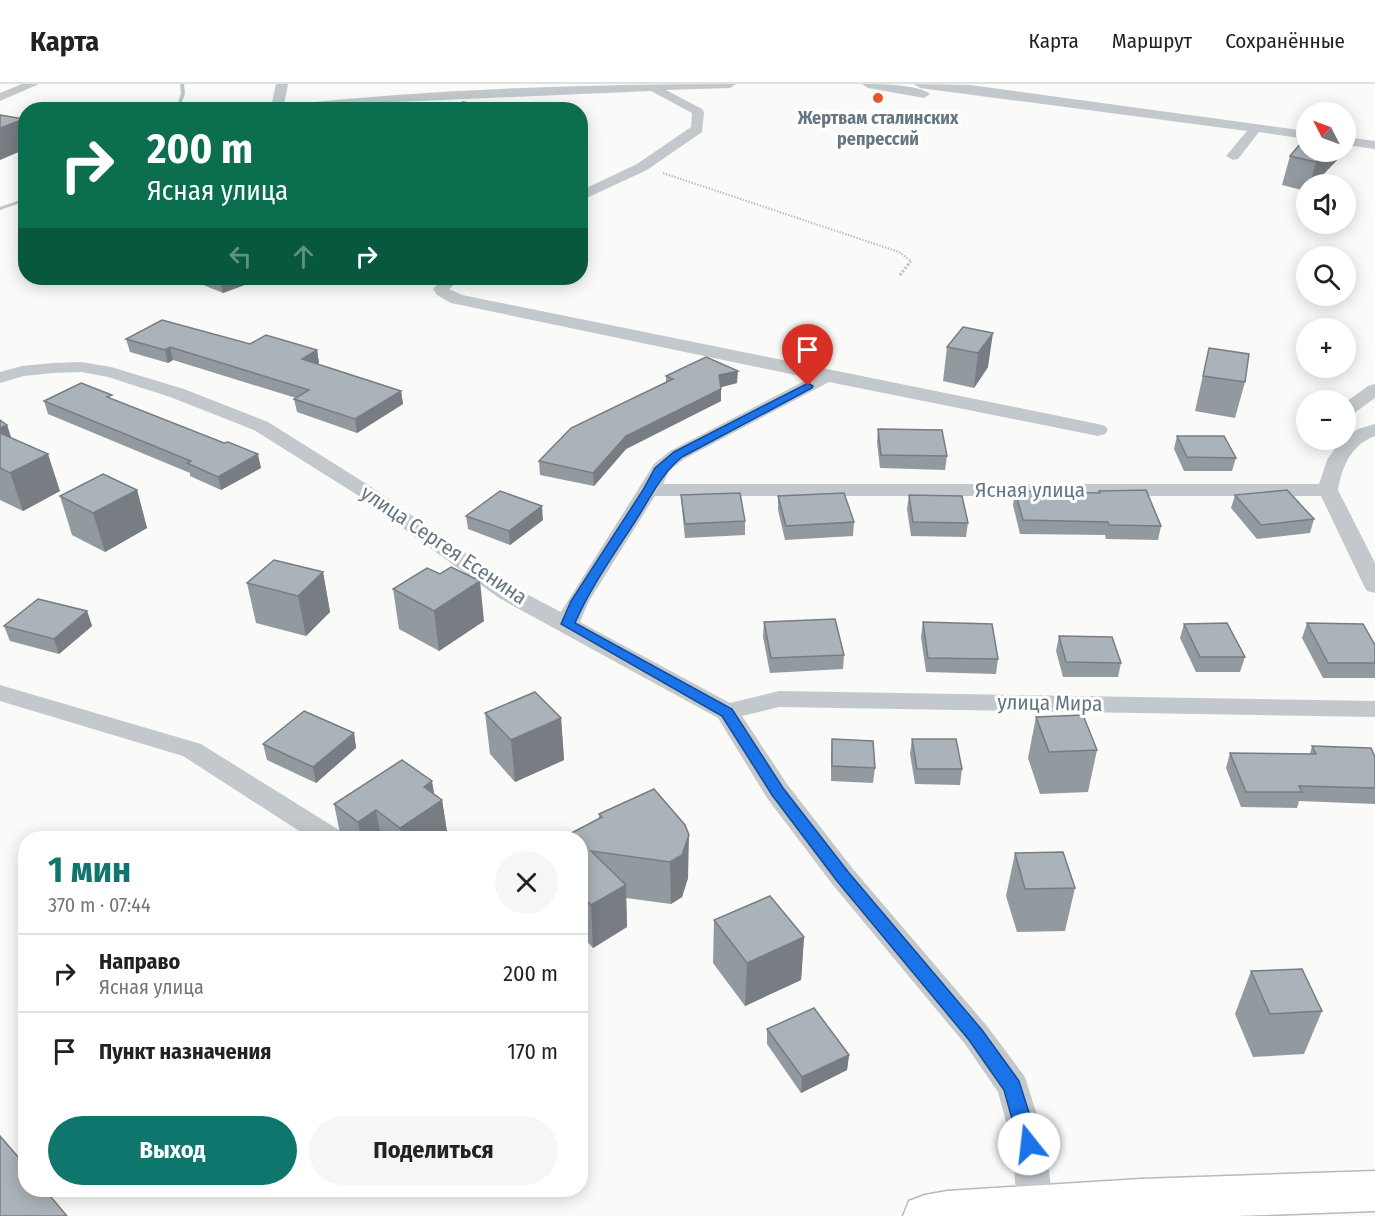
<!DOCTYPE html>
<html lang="ru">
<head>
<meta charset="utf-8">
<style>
	:root { --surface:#fff; --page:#f6f6f6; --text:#222; --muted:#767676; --line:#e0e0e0; --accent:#0f766e }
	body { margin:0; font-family:"Fira Sans Condensed",sans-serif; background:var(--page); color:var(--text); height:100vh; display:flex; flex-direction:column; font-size:22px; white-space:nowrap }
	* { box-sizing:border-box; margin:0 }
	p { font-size:20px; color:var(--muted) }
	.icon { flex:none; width:33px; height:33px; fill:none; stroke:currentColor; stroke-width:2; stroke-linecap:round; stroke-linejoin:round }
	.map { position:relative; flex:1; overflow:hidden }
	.drawer { position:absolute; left:18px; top:747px; width:570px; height:366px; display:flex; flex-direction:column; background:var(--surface); border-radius:24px; box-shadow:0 3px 15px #0003 }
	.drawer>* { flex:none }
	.hud { position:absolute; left:18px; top:18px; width:570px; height:183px; border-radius:24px; box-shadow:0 3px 15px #0003; background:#0b6e4f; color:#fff; overflow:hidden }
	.needle { width:39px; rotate:312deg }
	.controls { position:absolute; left:1296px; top:18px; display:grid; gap:12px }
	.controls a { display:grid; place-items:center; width:60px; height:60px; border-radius:50%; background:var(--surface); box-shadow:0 3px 15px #0003; font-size:30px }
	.pin { position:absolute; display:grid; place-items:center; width:51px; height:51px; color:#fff; margin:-62px -26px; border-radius:50% 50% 50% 0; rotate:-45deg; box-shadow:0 0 6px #0007 }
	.pin .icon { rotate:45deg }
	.me { position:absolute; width:66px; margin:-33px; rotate:344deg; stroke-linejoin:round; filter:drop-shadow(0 0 4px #0008) }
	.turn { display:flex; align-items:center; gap:21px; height:126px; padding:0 30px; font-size:27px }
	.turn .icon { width:78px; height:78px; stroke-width:2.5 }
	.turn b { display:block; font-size:42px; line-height:51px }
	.lanes { display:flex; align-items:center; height:57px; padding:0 30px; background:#0003; justify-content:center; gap:30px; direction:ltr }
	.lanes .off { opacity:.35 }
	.round { display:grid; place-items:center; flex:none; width:63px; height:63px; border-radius:32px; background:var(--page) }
	.headline { display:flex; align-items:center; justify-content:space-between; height:102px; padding:0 30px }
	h1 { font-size:36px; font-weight:700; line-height:45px; color:var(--accent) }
	.button { display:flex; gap:12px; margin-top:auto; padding:12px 30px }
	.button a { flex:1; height:69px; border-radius:36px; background:var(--accent); color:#fff; font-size:24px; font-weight:700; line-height:69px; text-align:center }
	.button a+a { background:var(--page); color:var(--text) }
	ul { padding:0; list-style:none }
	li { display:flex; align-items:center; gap:18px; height:78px; padding:0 30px; border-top:2px solid var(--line) }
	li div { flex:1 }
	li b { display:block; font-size:22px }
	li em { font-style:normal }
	header { display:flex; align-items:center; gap:36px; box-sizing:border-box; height:84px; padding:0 30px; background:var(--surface); border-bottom:2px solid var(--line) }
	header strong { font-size:28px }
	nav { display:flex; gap:33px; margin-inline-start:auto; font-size:21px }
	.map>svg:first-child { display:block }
</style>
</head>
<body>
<header>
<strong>Карта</strong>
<nav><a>Карта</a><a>Маршрут</a><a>Сохранённые</a></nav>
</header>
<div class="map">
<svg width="1375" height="1132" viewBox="0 0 1375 1132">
	<rect width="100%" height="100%" fill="#fafaf8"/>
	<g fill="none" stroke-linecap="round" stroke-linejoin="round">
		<g fill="#bbc7cb" fill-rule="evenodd">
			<path d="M180 0H184L185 10 179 26H175L181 10Z"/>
			<path d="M26 114V117L0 126V123Z"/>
		</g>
		<defs>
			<path id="major" d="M1375 1087V1127L1236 1132H903L909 1117 925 1111 947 1107 1141 1095Z"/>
		</defs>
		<use href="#major" stroke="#b5babe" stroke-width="3"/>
		<path stroke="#bbbfc2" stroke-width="2" stroke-dasharray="1.5 1.5" stroke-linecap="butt" d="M663 89 899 168 911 177 909 180"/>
		<path stroke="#bbbfc2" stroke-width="3" stroke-dasharray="2 2" stroke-linecap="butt" d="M900 191 910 178"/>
		<g fill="#c3c8cc" fill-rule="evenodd">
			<path d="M22 0H39L0 17V9Z"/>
			<path d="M276 0H288L284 21C434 5 585 0 736 0L730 4 666 6 702 25 704 28 702 48 647 86 580 117V107L637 80 691 43 692 29 651 7 374 19 313 26H268L271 23Z"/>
			<path d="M862 0C879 0 917 0 930 10L924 14 868 4Z"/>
			<path d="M914 0 970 1 1306 47V55L1259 48 1238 75 1233 76 1226 72 1247 47 920 4Z"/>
			<path d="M1346 53 1375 57V65L1346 61Z"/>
			<path d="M443 194H462L449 205 462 211 1098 340 1105 342 1108 346 1105 350 1098 352 829 298 684 375 669 387 663 400H1319L1327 376 1341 356H1346V353L1358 345 1375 340V352C1351 361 1342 382 1338 406L1375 479V509L1367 507 1364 502 1321 412H655L589 517 580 538 730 619 779 607 1375 617V633L779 623 742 632 787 700 853 785 987 942 1025 993 1046 1060 1053 1122 1048 1132H1022L1017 1122 1012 1060 998 1008 965 960 833 801 767 714 718 634 499 514 359 412 254 346 170 313 108 293 81 288 53 289 24 292 0 299V288L22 282 53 279 81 278 111 283 184 305 268 338 373 404 515 504 561 528 654 380 670 367 810 294 451 219 437 211 433 205Z"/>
			<path d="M1375 300V314L1353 330 1346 332V318L1368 302Z"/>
			<path d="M0 601 201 660 339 746 343 753 310 754 183 672 0 617Z"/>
		</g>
		<use href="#major" fill="#fff" fill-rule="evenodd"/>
	</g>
	<g fill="#929a9f">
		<path d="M1306 68H1341L1339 74 1314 100H1306V107L1282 101 1290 72Z"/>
		<path d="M186 194H263L223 209Z"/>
		<path d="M963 243 988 283 974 304 943 297 947 263Z"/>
		<path d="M126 255 250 260 317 266 319 279 317 280 401 307 403 320 357 349 297 328 294 315 296 314 173 276 168 279 130 268Z"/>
		<path d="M1209 264 1245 298 1235 334 1195 327Z"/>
		<path d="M666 292 737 299 721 303V317L626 365 594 402 540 391 539 377 666 298Z"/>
		<path d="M113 315 261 384 221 406 190 392V389L48 330 44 317Z"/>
		<path d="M0 336 7 341 11 354 60 407 23 427 0 416Z"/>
		<path d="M878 345 947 372 945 386 880 384 877 358Z"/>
		<path d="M1177 352 1236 374 1232 387H1184L1174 365Z"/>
		<path d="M137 406 147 444 105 468 72 451 60 412Z"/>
		<path d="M1015 407 1099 409V407L1161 442 1158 456 1106 455 1105 451 1020 450 1013 421Z"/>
		<path d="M681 411 745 437V451L685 454 682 425Z"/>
		<path d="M909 411 968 439 966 453 911 452 907 425Z"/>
		<path d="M1235 411 1314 435 1310 449 1257 455 1231 424Z"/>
		<path d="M778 412 854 438 853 452 785 456 778 426Z"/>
		<path d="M466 432 543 436 510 461 468 445Z"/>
		<path d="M323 488 330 528 306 552 256 539 247 499Z"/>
		<path d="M393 505 484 537 439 567 399 545Z"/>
		<path d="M87 527 92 542 59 570 10 557 4 542Z"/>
		<path d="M764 538 844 571 843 585 770 589 763 553Z"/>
		<path d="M923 538 998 575 996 590 926 588 921 553Z"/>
		<path d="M1307 539 1375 561V594H1323L1302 554Z"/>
		<path d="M1184 540 1245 573 1240 588H1196L1180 554Z"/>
		<path d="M1059 552 1121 579 1118 593H1063L1056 567Z"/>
		<path d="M485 629 561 634 564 676 515 698 490 670Z"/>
		<path d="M1036 633 1097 666 1088 708 1040 710 1028 674Z"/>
		<path d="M354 649 356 664 316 699 267 676 263 660Z"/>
		<path d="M832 655 875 684 873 699 831 697V670Z"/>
		<path d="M912 655 962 685 960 701 915 700 910 670Z"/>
		<path d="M1312 662 1375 673V720L1299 717 1297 724 1241 723 1226 684 1230 669 1310 670Z"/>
		<path d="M654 705 688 794 682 813 671 820 626 814 627 843 593 864 580 850V754L599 734V730Z"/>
		<path d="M434 710 442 716 448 754H341L334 720Z"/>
		<path d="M1015 769 1075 804 1065 847 1017 848 1006 812Z"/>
		<path d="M714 836 804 853 801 896 745 922 713 879Z"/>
		<path d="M1251 887 1322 927 1304 970 1253 973 1235 930Z"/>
		<path d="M767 945 849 971 847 986 801 1009 767 960Z"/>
	</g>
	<g fill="#777d82">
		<path d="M24 35 26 39V65L0 76V44Z"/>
		<path d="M1326 68H1341L1339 74 1314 100H1310L1316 78Z"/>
		<path d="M219 194H263L223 209Z"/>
		<path d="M993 249 988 283 974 304 978 269Z"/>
		<path d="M170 263 173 276 168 279 165 266Z"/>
		<path d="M317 266 319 279 304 288 302 275Z"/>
		<path d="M738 287 737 299 718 304 719 291Z"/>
		<path d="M721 305V317L626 365 594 402 593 389 626 352Z"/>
		<path d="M401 307 403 320 357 349 355 335Z"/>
		<path d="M7 341 19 378 0 366V344Z"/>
		<path d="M48 370 60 407 23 427 10 389Z"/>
		<path d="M258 370 261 384 221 406 218 393Z"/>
		<path d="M137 406 147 444 105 468 93 429Z"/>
		<path d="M542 422 543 436 510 461 509 447Z"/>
		<path d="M323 488 330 528 306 552 298 512Z"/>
		<path d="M480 497 484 537 439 567 434 527Z"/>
		<path d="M87 527 92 542 59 570 54 555Z"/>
		<path d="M561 634 564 676 515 698 511 656Z"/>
		<path d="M354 649 356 664 316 699 313 683Z"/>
		<path d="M432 697 436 720 442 716 448 754H402L400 744 424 703Z"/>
		<path d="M376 726 381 754H361L358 738Z"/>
		<path d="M689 751 688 794 682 813 671 820 670 778Z"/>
		<path d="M626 801 627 843 593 864 591 821Z"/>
		<path d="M804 853 801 896 745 922 747 879Z"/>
		<path d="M849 971 847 986 801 1009 802 993Z"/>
	</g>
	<g fill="#aab3b9" stroke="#777d82" stroke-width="1.5">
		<path d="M463 18 502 26H447Z"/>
		<path d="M0 31 24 35 0 44Z"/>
		<path d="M1306 53V68H1326L1316 78 1290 72Z"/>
		<path d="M162 236 250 260 266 251 317 266 302 275 401 307 355 335 294 315 309 306 170 263 165 266 126 255Z"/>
		<path d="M963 243 993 249 978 269 947 263Z"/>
		<path d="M1209 264 1249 270 1245 298 1203 292Z"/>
		<path d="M706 273 738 287 719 291 721 305 626 352 593 389 539 377 571 344 673 295 666 292Z"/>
		<path d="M81 299 112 311 107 313 224 359 228 358 258 370 218 393 187 379 191 377 44 317Z"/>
		<path d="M0 336 7 341 0 344Z"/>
		<path d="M878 345 942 346 947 372 881 371Z"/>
		<path d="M0 349 48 370 10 389 0 384Z"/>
		<path d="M1177 352H1224L1236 374 1187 373Z"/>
		<path d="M103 390 137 406 93 429 60 412Z"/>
		<path d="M1146 406 1161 442 1109 441 1108 438 1023 436 1015 407 1100 409 1099 407Z"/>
		<path d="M1287 406 1314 435 1261 441 1235 411Z"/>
		<path d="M500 407 542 422 509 447 466 432Z"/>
		<path d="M740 409 745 437 685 440 681 411Z"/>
		<path d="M844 409 854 438 786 442 778 412Z"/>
		<path d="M909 411 962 412 968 439 913 438Z"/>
		<path d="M274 476 323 488 298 512 247 499Z"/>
		<path d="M451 483 480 497 434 527 393 505 427 484 440 490Z"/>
		<path d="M38 515 87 527 54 555 4 542Z"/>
		<path d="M835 535 844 571 771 574 764 538Z"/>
		<path d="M923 538 992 540 998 575 928 574Z"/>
		<path d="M1227 539 1245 573H1200L1184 540Z"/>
		<path d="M1307 539 1363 540 1375 561V579H1328Z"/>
		<path d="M1059 552 1112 553 1121 579 1066 578Z"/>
		<path d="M535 608 561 634 511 656 485 629Z"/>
		<path d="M304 627 354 649 313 683 263 660Z"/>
		<path d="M1083 631 1097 666 1049 668 1036 633Z"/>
		<path d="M832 655 873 657 875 684 832 682Z"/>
		<path d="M912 655H956L962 685H917Z"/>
		<path d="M1312 662 1371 664 1375 673V704L1299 702 1302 708H1246L1230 669 1316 670Z"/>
		<path d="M402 676 432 697 424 703 442 716 400 744 376 726 358 738 334 720Z"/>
		<path d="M654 705 685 741 689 751 682 771 670 778 591 767 626 801 591 821 580 810V754H562L602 733 599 730Z"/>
		<path d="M1063 768 1075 804 1025 805 1015 769Z"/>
		<path d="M770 812 804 853 747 879 714 836Z"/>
		<path d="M1302 885 1322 927 1270 930 1251 887Z"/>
		<path d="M814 924 849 971 802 993 767 945Z"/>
		<path d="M0 1052 26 1082V1106H45L67 1132H0Z"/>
	</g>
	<path fill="#1a73e8" stroke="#114b97" stroke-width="1.5" d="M808 299 813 302 812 304 682 373C661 390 651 413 636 436 615 469 591 502 575 539L732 625 783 704 849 789 982 946 1019 997 1039 1060 1036 1066 1029 1069 1022 1066 1019 1060 1004 1006 969 956 837 797 772 711 722 632 561 540 571 517 643 406 655 384 674 368Z"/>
	<circle fill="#e4572e" stroke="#fff" stroke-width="2" cx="878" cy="14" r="6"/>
	<g text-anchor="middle" stroke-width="6" stroke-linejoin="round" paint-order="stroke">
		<g font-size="18" font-weight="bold" fill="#657683" stroke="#fff">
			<text x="878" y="40">Жертвам сталинских<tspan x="878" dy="21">репрессий</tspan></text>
		</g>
		<g font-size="21" fill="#657683" stroke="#fff">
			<text x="1030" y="413">Ясная улица</text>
			<text transform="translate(444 461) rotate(34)" y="7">улица Сергея Есенина</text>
			<text transform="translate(1050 619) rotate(1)" y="7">улица Мира</text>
		</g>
	</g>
</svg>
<div class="controls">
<a><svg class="needle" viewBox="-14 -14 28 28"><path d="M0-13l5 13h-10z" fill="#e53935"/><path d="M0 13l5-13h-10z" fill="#767676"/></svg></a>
<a><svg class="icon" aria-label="sound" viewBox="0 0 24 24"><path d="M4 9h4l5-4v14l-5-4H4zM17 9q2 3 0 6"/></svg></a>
<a><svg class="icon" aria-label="search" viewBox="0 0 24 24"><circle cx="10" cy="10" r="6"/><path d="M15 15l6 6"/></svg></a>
<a>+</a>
<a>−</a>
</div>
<div class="pin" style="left:808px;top:302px;background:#d93025"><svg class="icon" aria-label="arrive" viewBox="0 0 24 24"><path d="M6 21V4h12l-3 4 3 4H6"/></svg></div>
<svg class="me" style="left:1029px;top:1060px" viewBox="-20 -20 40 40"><circle r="19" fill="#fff"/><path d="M0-13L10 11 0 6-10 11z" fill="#1a73e8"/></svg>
<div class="hud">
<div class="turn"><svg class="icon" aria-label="right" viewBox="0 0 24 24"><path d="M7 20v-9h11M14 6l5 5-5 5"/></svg><div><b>200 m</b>Ясная улица</div></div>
<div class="lanes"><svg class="icon off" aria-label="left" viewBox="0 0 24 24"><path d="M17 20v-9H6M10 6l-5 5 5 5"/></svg><svg class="icon off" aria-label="ahead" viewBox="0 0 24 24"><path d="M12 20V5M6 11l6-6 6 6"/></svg><svg class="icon" aria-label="right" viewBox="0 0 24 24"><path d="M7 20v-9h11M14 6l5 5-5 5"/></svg></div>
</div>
<section class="drawer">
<div class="headline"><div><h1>1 мин</h1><p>370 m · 07:44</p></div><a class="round"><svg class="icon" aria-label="close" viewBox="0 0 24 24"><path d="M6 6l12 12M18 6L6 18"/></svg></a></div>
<ul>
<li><svg class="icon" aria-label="right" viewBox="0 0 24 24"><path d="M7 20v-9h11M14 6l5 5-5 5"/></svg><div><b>Направо</b><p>Ясная улица</p></div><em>200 m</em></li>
<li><svg class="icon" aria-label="arrive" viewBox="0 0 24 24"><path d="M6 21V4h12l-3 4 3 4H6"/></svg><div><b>Пункт назначения</b></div><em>170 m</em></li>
</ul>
<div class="button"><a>Выход</a><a>Поделиться</a></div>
</section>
</div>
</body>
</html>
